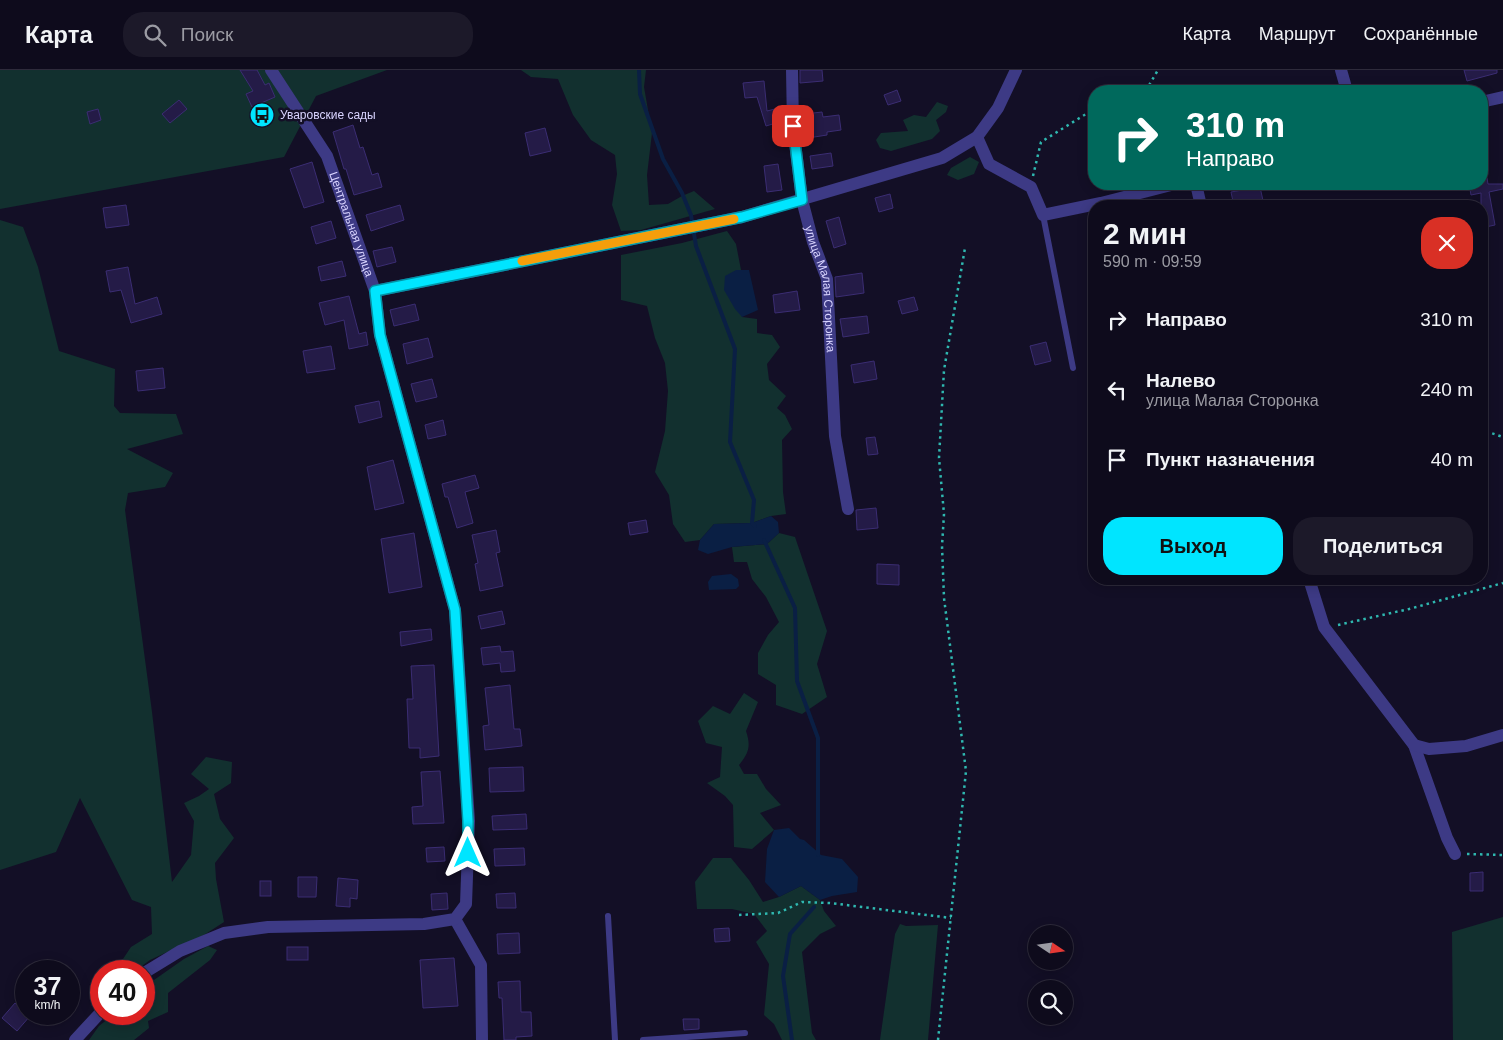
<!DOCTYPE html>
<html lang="ru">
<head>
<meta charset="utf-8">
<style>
	:root { --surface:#0e0b1c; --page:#1c1929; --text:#f1f3f6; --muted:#9b9ba3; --line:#2e2b3b; --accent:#00e5ff }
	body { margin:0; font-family:Arial,sans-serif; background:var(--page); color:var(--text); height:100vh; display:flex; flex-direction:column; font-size:19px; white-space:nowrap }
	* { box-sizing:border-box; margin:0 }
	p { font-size:16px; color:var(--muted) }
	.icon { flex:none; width:28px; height:28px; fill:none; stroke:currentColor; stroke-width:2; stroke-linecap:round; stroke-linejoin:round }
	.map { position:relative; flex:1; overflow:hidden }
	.drawer { position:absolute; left:1088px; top:130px; width:400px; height:385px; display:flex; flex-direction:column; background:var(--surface); border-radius:20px; box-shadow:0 2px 12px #0003,0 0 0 1px var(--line) }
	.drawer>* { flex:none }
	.guide { position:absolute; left:1088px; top:15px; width:400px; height:105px; border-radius:20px; box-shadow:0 2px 12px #0003,0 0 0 1px var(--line); background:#00695c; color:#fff; overflow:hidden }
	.needle { width:32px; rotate:103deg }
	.tools { position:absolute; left:1028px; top:855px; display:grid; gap:10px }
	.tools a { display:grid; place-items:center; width:45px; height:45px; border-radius:50%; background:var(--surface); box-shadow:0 2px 12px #0003,0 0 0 1px var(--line); font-size:25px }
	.speed { position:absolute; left:15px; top:890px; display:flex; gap:10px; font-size:25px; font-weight:700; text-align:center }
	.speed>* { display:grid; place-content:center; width:65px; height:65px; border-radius:50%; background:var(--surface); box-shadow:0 2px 12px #0003,0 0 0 1px var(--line); line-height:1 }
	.speed small { font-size:12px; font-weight:400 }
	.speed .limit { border:8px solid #d22; background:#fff; color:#111 }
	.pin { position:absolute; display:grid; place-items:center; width:42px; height:42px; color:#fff; margin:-21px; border-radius:10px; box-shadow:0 2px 8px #0006 }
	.me { position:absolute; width:55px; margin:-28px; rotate:0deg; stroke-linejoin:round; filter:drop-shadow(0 0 4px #0008) }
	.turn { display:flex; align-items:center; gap:18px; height:105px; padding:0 15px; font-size:22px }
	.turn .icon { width:65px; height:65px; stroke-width:2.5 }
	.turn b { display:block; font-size:35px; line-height:42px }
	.round { display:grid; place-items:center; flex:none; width:52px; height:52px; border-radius:20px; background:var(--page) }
	.summary { display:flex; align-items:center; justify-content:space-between; height:85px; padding:0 15px }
	h1 { font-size:30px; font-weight:700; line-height:38px }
	.cta { display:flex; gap:10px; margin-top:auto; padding:10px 15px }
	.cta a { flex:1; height:58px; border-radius:20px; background:var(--accent); color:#111; font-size:20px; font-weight:700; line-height:58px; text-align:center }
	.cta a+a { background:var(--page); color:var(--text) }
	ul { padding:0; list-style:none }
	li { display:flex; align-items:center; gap:15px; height:70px; padding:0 15px }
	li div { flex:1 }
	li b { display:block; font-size:19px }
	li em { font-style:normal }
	header { display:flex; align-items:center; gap:30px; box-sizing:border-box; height:70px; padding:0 25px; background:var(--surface); border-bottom:1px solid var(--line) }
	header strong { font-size:24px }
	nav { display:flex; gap:28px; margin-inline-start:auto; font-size:18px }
	.search { width:350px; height:45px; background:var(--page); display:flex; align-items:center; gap:12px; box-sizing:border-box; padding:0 18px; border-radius:20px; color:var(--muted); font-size:19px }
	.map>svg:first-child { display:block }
</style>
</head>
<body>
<header>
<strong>Карта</strong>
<div class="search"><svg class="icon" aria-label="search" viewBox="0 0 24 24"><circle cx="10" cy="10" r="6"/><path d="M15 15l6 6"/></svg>Поиск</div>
<nav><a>Карта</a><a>Маршрут</a><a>Сохранённые</a></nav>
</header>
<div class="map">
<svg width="1503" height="970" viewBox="0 0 1503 970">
	<rect width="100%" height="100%" fill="#130f26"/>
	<g fill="#12302f">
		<path d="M0 0H387L316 26 284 87 0 139Z"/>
		<path d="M521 0H646L644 17 652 63 647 105 649 135 668 134 682 126 694 121 715 139 641 160 621 161 612 135 617 104 615 85 591 70 573 45 558 9 531 7Z"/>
		<path d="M937 32 948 36 946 42 936 50 940 61 932 69 891 81 880 78 876 70 881 63 908 61 903 50 914 45 926 47Z"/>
		<path d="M970 87 979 92 974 104 958 110 947 105 951 98Z"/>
		<path d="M0 150 23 157 38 197 59 281 115 299 114 336 120 343 176 344 183 364 127 379 173 403 165 417 128 423 125 440 152 642 172 812 191 785 194 751 184 733 199 726 209 719 191 704 206 687 232 692 231 713 214 724 220 749 234 768 215 793 216 809 224 852 204 865 150 890 135 901H115L131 877 152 864 151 837 132 830 80 728 56 782 0 800Z"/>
		<path d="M727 161 736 174 741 200H736L742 247 757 249V263L772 265 780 277 767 294 769 310 786 326 777 338 785 345 792 359 782 370 783 422 786 444 771 446 752 453 714 454 700 470 685 472 673 454 669 425 655 402 665 361 668 321 665 293 655 268 647 236 621 230V185L682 173Z"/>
		<path d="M779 463 795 467 827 561 817 594 827 627 802 644 776 635V615L758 604V583L768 565 779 552 766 527 752 509 747 492H734L732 477 767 474Z"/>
		<path d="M744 623 758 632 746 661C751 676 749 683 739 695L744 704H757L766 719 781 735 760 743 774 760 752 779 734 777 733 735 725 726 707 713 720 707 722 677 706 673 698 651 713 636 730 644Z"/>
		<path d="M713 788H731L749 810 763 832 779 827 801 816 820 830 824 841 836 856 820 864 802 882 812 963 816 970H782L774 954 764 945 769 894 756 872 767 861 754 844 732 839H697L695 812Z"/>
		<path d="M1503 847V970H1453L1452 862Z"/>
		<path d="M900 854 906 856 938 855 928 970H880L895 864Z"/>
		<path d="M208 876 217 880 210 890 168 923V942L148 951 149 958 134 970H89L99 956 114 944H144V917L184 889Z"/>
	</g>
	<g fill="#0a1f44">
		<path d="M736 200H749L758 240 742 247 735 239 724 220 725 206Z"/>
		<path d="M771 446 778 452 779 463 767 474 732 477 708 484 698 480 700 470 714 454 752 453Z"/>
		<path d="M731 504 738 509 739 516 736 519 709 520 708 512 712 506Z"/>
		<path d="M789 758 800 769 804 770 821 785 842 789 858 807 857 822 832 826 820 830 801 816 779 827 765 812 767 779 774 760Z"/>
	</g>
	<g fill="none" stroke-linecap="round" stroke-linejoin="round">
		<g stroke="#0a1f44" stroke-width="4">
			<path d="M639 0 640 24 663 89 682 123 691 145 696 176 735 279 730 372 754 430 752 453 755 456"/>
			<path d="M764 470 795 538 797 611 818 668V785"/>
			<path d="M792 970 783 906 790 864 814 837"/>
		</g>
	</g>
	<g fill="#241b47" stroke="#3b2d73">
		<path d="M240 0H257L265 15 269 13 275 27 252 37 246 24 253 21Z"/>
		<path d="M800 0H822L823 11 800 13Z"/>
		<path d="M1464 0H1497V3L1467 11Z"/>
		<path d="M764 11 767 41 779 38 783 51 766 56 757 27 745 28 743 13Z"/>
		<path d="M897 20 901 31 888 35 884 25Z"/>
		<path d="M179 30 187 39 170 53 162 44Z"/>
		<path d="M98 39 101 50 90 54 87 42Z"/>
		<path d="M822 42 823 47 839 45 841 60 827 62V65L808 68 805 44Z"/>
		<path d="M353 55 360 78 363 77 372 105 378 103 382 117 354 125 346 99H344L333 62Z"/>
		<path d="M545 58 551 81 530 86 525 63Z"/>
		<path d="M831 83 833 96 812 99 810 86Z"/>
		<path d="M312 92 324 132 304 138 290 99Z"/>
		<path d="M778 94 782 120 767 122 764 96Z"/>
		<path d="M1481 108H1487L1488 114H1503V119L1489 122 1495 155 1481 158V123L1471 125 1469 114H1481Z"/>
		<path d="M1260 117 1264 135 1234 136 1231 122Z"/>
		<path d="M890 124 893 138 879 142 875 128Z"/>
		<path d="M126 135 129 155 106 158 103 138Z"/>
		<path d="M400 135 404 150 371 161 366 145Z"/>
		<path d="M839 147 846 174 834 178 826 151Z"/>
		<path d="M331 151 336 168 316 174 311 157Z"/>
		<path d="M392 177 396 192 377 197 373 181Z"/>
		<path d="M342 191 346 206 321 211 318 197Z"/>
		<path d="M128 197 135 234 157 227 162 244 131 253 121 220 110 222 106 201Z"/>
		<path d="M862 203 864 223 836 227 835 207Z"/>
		<path d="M797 221 800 240 775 243 773 225Z"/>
		<path d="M349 226 359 264 366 262 368 275 349 279 344 250 325 255 319 233Z"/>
		<path d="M914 227 918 240 902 244 898 231Z"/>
		<path d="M415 234 419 250 394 256 390 240Z"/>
		<path d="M867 246 869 263 843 267 840 249Z"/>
		<path d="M428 268 433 287 407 294 403 274Z"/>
		<path d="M1046 272 1051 291 1035 295 1030 276Z"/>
		<path d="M331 276 335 299 307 303 303 281Z"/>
		<path d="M874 291 877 309 854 313 851 295Z"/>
		<path d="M163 298 165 318 138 321 136 301Z"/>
		<path d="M432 309 437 327 416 332 411 314Z"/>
		<path d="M379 331 382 347 359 353 355 336Z"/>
		<path d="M443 350 446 365 428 369 425 355Z"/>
		<path d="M875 367 878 384 868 385 866 368Z"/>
		<path d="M393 390 404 433 375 440 367 397Z"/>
		<path d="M475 405 479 418 465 422 473 453 457 458 448 427H445L442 414Z"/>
		<path d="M876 438 878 458 857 460 856 440Z"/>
		<path d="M646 450 648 462 630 465 628 453Z"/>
		<path d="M496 460 500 482 496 483 503 516 480 521 475 494 478 493 472 465Z"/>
		<path d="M414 463 422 517 389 523 381 469Z"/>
		<path d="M877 494 899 495V515L877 514Z"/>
		<path d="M502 541 505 554 481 559 478 546Z"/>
		<path d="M431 559 432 570 401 576 400 562Z"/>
		<path d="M500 576 501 582 513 581 515 601 501 602 500 593 483 595 481 578Z"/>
		<path d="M434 595 439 686 420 688V678H409L407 629H413L411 596Z"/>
		<path d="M510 615 514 659H520L522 676 485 680 483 656 489 655 485 618Z"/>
		<path d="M523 697 524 721 490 722 489 698Z"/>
		<path d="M440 701 444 753 413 754 412 737 423 736 421 702Z"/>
		<path d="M526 744 527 759 493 760 492 746Z"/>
		<path d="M444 777 445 791 427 792 426 778Z"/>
		<path d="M524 778 525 795 495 796 494 779Z"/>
		<path d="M1483 802V821H1470V803Z"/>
		<path d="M298 807H317L316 827H298Z"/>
		<path d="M338 808 358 810 357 829 350 828V837L336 836Z"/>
		<rect x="260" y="811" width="11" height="15"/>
		<path d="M447 823 448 839 432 840 431 824Z"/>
		<path d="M515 823 516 838H497L496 824Z"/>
		<path d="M729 858 730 871 715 872 714 859Z"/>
		<path d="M519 863 520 883 498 884 497 864Z"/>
		<rect x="287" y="877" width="21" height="13"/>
		<path d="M454 888 458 936 423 938 420 890Z"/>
		<path d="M520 911 521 942H531L532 966 516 967V970H504L502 928H499L498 912Z"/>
		<path d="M15 933 30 946 17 961 2 948Z"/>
		<path d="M683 949H699V959L684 960Z"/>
	</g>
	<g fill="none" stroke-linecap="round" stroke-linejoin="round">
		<g stroke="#2fb8b0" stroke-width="2.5" stroke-dasharray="2.5 4" stroke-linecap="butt">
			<path d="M1138 21 1148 17 1158 0"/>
			<path d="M1033 106 1041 72 1094 39"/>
			<path d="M1481 357 1488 362 1503 367"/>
			<path d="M1338 555 1409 539 1503 513"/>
			<path d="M1467 784 1503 785"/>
			<path d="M739 845 778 843 802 832 830 833 951 848"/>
			<path d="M938 970 966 701 944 528 942 476 944 444 939 388 944 300 965 178"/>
		</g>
		<g stroke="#3d3a85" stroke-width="6">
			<path d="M1043 145 1073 298"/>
			<path d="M608 846 615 970"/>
			<path d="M643 970 745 963"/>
		</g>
		<g stroke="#3d3a85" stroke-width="12">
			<path id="s1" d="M271 0 327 86 375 221"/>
			<path id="s2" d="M792 0 793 56 802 130 813 172 827 209 835 366 848 439"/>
			<path d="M1341 0 1347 21"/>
			<path d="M1481 32 1503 27"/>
			<path d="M977 67 989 94 1031 117 1043 145 1101 133 1175 114"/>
			<path d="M1196 114 1201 136"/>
			<path d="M1309 509 1324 557 1414 675 1447 768 1455 784"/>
			<path d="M1414 675 1429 679 1466 676 1503 665"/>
			<path d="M455 849 481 895 482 970"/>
		</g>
		<g stroke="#3d3a85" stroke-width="12">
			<path d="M144 903 180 881 224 863 268 857 424 854 455 849 466 834 469 751 455 540 380 265 375 221 742 147 942 88 977 67 998 38 1016 0"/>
			<path d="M75 970 101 942"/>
		</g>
	</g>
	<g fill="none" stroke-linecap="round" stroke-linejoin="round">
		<defs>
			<path id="route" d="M468 783V751L455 540 380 265 375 221 742 147 802 130 793 56"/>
		</defs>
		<use href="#route" stroke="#0095a6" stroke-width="12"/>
		<use href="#route" stroke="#00e5ff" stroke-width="9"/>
		<path stroke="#f59e0b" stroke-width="9" d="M522 191 734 149"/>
	</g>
	<defs>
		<symbol id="bus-disc" viewBox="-11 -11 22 22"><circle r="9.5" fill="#00e5ff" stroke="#130f26"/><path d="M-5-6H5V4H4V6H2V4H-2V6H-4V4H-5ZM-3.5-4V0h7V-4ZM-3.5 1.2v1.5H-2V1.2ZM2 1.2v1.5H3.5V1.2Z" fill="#111"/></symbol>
	</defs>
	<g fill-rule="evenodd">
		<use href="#bus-disc" x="248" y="31" width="28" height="28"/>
	</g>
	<g text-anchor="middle" stroke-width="5" stroke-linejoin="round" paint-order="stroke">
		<g font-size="12" fill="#d9d4ff" stroke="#130f26" text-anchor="start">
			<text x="280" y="49">Уваровские сады</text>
		</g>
		<g font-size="12" fill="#d9d4ff" stroke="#130f26">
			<text dy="4" stroke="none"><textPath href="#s1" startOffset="175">Центральная улица</textPath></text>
			<text dy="4" stroke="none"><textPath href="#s2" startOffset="222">улица Малая Сторонка</textPath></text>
		</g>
	</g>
</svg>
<div class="tools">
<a><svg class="needle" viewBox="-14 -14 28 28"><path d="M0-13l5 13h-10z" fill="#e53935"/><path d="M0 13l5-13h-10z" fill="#9b9ba3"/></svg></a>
<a><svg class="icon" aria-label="search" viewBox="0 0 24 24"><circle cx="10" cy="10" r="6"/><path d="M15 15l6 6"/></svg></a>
</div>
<div class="speed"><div>37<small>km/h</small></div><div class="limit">40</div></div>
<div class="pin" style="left:793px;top:56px;background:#d93025"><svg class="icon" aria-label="arrive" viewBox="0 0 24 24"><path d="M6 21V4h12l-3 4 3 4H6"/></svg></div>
<svg class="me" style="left:468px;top:783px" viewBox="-20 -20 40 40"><path d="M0-17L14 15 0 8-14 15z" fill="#00e5ff" stroke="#fff" stroke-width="4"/></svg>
<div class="guide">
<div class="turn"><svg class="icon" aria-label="right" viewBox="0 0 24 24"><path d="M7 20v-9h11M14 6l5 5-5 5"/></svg><div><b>310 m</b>Направо</div></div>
</div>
<section class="drawer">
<div class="summary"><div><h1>2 мин</h1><p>590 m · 09:59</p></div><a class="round" style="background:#d93025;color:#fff"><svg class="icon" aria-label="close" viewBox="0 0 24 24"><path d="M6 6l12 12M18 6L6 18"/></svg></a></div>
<ul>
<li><svg class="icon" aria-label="right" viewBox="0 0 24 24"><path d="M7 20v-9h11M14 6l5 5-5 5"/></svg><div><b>Направо</b></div><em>310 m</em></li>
<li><svg class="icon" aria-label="left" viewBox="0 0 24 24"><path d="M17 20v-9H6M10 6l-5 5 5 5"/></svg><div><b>Налево</b><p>улица Малая Сторонка</p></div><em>240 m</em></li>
<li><svg class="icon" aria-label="arrive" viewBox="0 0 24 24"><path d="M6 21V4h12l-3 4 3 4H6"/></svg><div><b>Пункт назначения</b></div><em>40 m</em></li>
</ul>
<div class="cta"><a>Выход</a><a>Поделиться</a></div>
</section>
</div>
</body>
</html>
